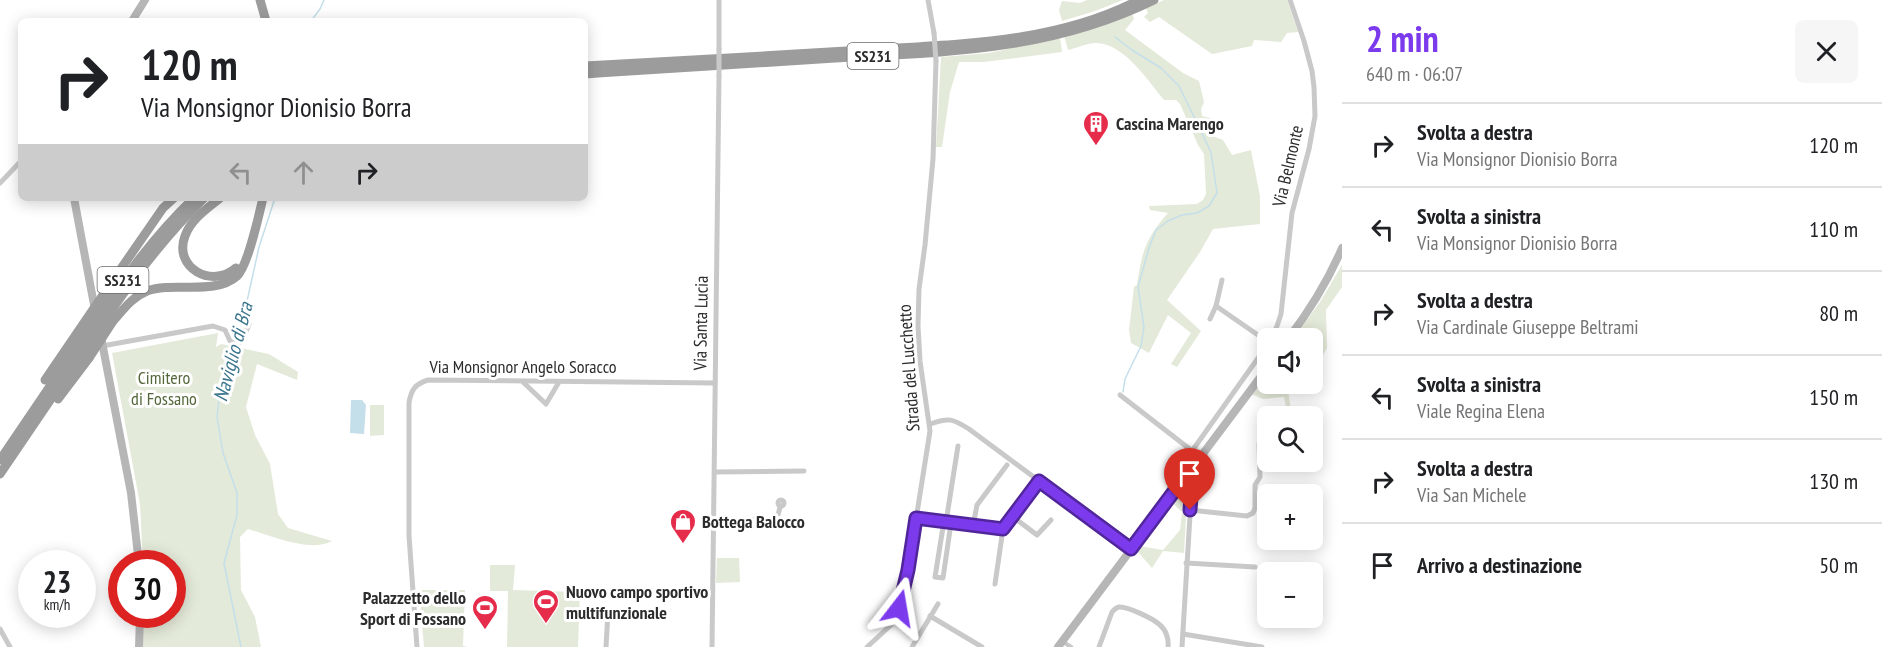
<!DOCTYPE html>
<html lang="it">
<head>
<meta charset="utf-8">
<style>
	:root { --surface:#fff; --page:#f6f6f6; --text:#202124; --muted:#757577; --line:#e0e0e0; --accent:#7c3aed }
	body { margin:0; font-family:"PT Sans Narrow",sans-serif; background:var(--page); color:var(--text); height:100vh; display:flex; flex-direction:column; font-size:22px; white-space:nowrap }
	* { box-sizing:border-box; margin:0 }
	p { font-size:20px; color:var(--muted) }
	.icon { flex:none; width:33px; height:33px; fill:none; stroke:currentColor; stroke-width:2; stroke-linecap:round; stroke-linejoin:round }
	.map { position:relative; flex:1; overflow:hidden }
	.side { display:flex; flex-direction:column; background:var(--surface); width:540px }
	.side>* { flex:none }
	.guide { position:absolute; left:18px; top:18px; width:570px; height:183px; border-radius:9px; box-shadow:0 3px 15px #0003; background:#fff; color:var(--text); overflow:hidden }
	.controls { position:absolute; left:1257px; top:328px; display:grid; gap:12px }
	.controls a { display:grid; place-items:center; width:66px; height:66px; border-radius:9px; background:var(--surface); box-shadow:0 3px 15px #0003; font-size:30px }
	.speed { position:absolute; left:18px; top:550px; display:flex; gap:12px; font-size:30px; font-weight:700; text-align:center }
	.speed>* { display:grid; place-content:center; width:78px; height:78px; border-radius:50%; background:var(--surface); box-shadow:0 3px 15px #0003; line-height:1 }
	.speed small { font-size:15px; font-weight:400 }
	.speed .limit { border:9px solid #d22; background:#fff; color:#111 }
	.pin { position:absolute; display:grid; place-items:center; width:51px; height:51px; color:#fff; margin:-62px -26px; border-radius:50% 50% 50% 0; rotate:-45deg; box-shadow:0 0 6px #0007 }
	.pin .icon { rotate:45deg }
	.me { position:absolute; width:66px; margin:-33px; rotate:14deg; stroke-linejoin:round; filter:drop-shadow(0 0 4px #0008) }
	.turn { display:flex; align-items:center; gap:21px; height:126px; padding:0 24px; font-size:27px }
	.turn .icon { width:78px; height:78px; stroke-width:2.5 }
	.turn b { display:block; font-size:42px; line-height:51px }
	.lanes { display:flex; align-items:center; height:57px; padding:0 24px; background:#0003; justify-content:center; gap:30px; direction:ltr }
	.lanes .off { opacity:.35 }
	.round { display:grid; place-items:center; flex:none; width:63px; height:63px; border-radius:9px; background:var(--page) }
	.summary { display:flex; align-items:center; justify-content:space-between; height:102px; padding:0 24px }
	h1 { font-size:36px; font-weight:700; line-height:45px; color:var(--accent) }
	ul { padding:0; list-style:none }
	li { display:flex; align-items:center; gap:18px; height:84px; padding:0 24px; border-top:2px solid var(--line) }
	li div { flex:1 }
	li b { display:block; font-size:22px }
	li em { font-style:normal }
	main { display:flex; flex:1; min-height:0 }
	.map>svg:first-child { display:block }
</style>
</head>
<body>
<main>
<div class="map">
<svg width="1342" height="647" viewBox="0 0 1342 647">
	<rect width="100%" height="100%" fill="#fff"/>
	<g fill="#e4ead9">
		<path d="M1087 0H1123L1095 11 1062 21 1059 10 1062 1 1080 3Z"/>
		<path d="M1164 0H1287L1298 32 1287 33 1281 42 1254 40 1252 46 1212 54 1159 17 1150 22 1144 17 1148 13 1146 8Z"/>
		<path d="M1132 13 1134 19 1125 30 1183 73 1199 81 1204 102 1201 109 1202 116 1210 118 1216 131 1215 137 1223 140 1232 155 1251 150 1260 196V224L1213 229 1200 252 1167 300 1201 331 1177 367 1171 364 1191 333 1168 315 1149 353 1131 343 1129 330 1134 287 1137 285C1142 252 1145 239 1168 213L1150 210 1149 206 1197 204 1203 200 1206 194 1204 154 1198 145 1180 104 1176 100H1164C1148 81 1124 43 1096 43 1087 43 1077 48 1068 50L1064 36Z"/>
		<path d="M1060 38 1062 52 984 62H959L950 92 942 147H936L941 57 989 53Z"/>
		<path d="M1342 265V287L1326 310 1327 348 1313 373 1312 339H1293L1320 302Z"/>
		<path d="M218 333 216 347 221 344 269 354 298 372 297 380 257 364 246 407 255 435 270 464 278 514 288 528 332 541C309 553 272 536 248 529L240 537 241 590 255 617 261 647H142L143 615H172V564H143L140 504 112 353Z"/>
		<path d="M1267 373 1268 384H1287L1292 417H1288L1284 397 1263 399 1251 394Z"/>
		<path d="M370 405H384V435L370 436Z"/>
		<path d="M1186 484 1188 485 1184 553 1163 551 1152 568 1138 552 1134 557 1132 555 1139 546 1163 550 1180 530 1182 512 1172 503Z"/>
		<path d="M717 558H739L740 582 716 583Z"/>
		<path d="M490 565H515L513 590 580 592 578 647H507L508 591H490Z"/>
		<path d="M419 590H465L463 646 468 647H424Z"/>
	</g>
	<path fill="#c4dfea" d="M351 400H362L366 405 364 434 350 433Z"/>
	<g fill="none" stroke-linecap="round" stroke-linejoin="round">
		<g stroke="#c4dfea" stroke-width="1.5">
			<path d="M311 21 320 9 324 0"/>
			<path d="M1115 37 1132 50 1161 68 1179 86 1211 152 1217 193 1209 206 1197 213 1182 215 1168 221 1156 230 1149 248 1138 287 1144 327 1141 346 1125 379 1123 392"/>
			<path d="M234 340 242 324 259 247 275 198"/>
			<path d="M231 344 221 382 217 417 223 453 237 493V515L224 563 241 647"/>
		</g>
		<path stroke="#c9c9c9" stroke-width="4.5" d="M1062 641 1071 647"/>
		<g stroke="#c9c9c9" stroke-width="5">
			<path d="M928 0 934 33"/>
			<path d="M719 49V0"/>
			<path d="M0 183 21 161"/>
			<path d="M1216 306 1268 342"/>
			<path d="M1210 319 1216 306 1222 280"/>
			<path d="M1271 339 1277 326 1281 314 1292 213 1309 149 1315 116 1314 87 1312 71 1304 41 1290 0"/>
			<path d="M102 346 213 326 225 330 230 341 238 344 243 339 249 324"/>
			<path d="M523 382 546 404 559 382"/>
			<path d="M1120 395 1200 457"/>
			<path d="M930 424C949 417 953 419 969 429L1131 549"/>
			<path d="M1192 451 1268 344"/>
			<path d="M715 472 804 471"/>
			<circle cx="781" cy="503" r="3"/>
			<path d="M1190 510 1247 516 1253 513 1255 508V485L1260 477 1259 445 1262 422"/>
			<path d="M1012 516 1037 535 1051 520"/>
			<path d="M917 518 1003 529 995 584"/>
			<path d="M714 521 771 519 778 515 780 507"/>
			<path d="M944 521 935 577 943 578 951 523"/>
			<path d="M946 522 958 446"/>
			<path d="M973 526 977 505 1007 465"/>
			<path d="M1003 529 1039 481"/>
			<path d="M1186 563 1255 567"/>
			<path d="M930 616 982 647"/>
			<path d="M0 629 10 647"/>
			<path d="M1183 634 1262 647"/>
			<path d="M417 647 409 536V403C411 390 415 384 428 380L714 383"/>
			<path d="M606 647 608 612"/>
			<path d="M712 647 719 75"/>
			<path d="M867 647 891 625 899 608 908 570 930 431 920 361 918 326 919 289 925 245 933 159 936 61"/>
			<path d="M912 647 938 604"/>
			<path d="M1099 647 1112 612C1115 609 1115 608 1119 607 1127 606 1154 619 1160 625 1166 630 1169 639 1168 647"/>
			<path d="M1182 647 1192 483 1190 470"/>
		</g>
		<g stroke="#b6b6b6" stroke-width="8">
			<path d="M132 21 145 0"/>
			<path d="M74 198 95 310"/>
			<path d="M101 337 131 493 139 564"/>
			<path d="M1288 339C1310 310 1328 281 1342 248"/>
			<path d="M139 647 140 615"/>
			<path d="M1058 647 1268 367"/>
		</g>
		<g stroke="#9c9c9c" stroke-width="9">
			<path d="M260 0 266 21"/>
			<path d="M585 66C678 61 770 56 863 50 956 44 1055 44 1139 0"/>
			<path d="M585 74C668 68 751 63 835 58 947 52 1050 51 1154 0"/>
			<path d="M220 198C207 209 191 219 185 236 173 268 212 289 236 268"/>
			<path d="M118 273 163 208 174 198"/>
			<path d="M113 321C123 310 132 297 147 291 174 281 214 296 237 276 248 266 259 214 263 198"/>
			<path d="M58 399 89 358"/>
			<path d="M0 460 61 370"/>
			<path d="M0 474 76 362"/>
		</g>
		<g stroke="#c9c9c9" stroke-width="5">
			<path d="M934 33 936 61"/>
			<path d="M719 49V75"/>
		</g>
		<g stroke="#9c9c9c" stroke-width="9">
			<path d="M89 358 113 321"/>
			<path d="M76 362C115 304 154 247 204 198"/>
			<path d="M61 370C103 310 141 248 194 198"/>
			<path d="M45 380 118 273"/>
		</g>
	</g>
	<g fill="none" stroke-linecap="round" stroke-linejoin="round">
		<defs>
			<path id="route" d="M899 608 908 570 916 518 1003 529 1039 481 1131 549 1190 470 1192 483 1190 510"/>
		</defs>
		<use href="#route" stroke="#51269a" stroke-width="15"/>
		<use href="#route" stroke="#7c3aed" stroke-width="10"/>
	</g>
	<defs>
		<symbol id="building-pin" viewBox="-11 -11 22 30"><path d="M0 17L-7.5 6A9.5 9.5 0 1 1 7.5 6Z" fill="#e52c4b" stroke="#fff"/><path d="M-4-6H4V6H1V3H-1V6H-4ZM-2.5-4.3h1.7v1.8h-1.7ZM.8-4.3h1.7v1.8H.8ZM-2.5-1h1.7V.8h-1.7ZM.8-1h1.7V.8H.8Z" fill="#fff"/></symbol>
		<symbol id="shop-pin" viewBox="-11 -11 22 30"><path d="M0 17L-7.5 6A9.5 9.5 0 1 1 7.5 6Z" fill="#e52c4b" stroke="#fff"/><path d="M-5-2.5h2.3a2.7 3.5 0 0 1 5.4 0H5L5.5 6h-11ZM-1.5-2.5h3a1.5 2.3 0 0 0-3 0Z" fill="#fff"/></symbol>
		<symbol id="stadium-pin" viewBox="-11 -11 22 30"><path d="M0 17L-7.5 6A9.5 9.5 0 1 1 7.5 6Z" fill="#e52c4b" stroke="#fff"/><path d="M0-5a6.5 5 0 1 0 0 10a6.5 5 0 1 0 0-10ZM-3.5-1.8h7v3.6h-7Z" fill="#fff"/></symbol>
	</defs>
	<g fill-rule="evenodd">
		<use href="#building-pin" x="1081" y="109" width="30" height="40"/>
		<use href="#shop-pin" x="668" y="507" width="30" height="40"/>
		<use href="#stadium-pin" x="531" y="587" width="30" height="40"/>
		<use href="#stadium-pin" x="470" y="593" width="30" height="40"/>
	</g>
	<g text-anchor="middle" stroke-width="6" stroke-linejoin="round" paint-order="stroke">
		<g fill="#fff" stroke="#6b6b6b" stroke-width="1.5">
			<rect x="847.5" y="43" width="51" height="26" rx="4.5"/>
			<rect x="97.5" y="267" width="51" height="26" rx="4.5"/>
		</g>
		<g font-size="16" font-weight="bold" fill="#2c2c2c">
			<text x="873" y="62">SS231</text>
			<text x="123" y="286">SS231</text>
		</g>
		<g font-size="18" font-weight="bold" fill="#2c2c2c" stroke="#fff" text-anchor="start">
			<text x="1116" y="130">Cascina Marengo</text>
			<text x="702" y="528">Bottega Balocco</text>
			<text x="566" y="598">Nuovo campo sportivo<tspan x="566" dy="21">multifunzionale</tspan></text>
			<text x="466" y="604" text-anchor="end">Palazzetto dello<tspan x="466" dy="21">Sport di Fossano</tspan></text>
		</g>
		<g font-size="18" fill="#2c2c2c" stroke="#fff">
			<text transform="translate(1288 166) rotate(-77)" y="6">Via Belmonte</text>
			<text transform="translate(701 323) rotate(-89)" y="6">Via Santa Lucia</text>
			<text x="523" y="373">Via Monsignor Angelo Soracco</text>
			<text transform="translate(909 368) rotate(-94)" y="6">Strada del Lucchetto</text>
		</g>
		<g font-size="18" fill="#53673a" stroke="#fff">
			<text x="164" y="384">Cimitero<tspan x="164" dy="21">di Fossano</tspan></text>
		</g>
		<g font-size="20" font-style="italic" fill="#3b758d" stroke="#fff">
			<text transform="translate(233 352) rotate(-75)" y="7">Naviglio di Bra</text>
		</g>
	</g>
</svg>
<div class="controls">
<a><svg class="icon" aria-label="sound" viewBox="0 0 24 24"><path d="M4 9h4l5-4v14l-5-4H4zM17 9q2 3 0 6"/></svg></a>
<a><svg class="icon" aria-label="search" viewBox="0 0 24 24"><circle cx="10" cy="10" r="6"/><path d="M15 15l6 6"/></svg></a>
<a>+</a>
<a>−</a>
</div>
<div class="speed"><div>23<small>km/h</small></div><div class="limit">30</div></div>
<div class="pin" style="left:1190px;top:510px;background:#d93025"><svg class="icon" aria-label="arrive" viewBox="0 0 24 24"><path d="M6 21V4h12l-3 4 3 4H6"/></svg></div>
<svg class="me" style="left:899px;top:608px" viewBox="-20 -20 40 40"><path d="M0-17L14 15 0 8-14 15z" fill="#7c3aed" stroke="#fff" stroke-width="4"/></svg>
<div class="guide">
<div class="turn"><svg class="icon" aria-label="right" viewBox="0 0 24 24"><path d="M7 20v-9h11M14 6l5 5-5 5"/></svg><div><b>120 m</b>Via Monsignor Dionisio Borra</div></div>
<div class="lanes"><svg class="icon off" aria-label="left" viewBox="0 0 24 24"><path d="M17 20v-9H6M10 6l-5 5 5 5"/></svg><svg class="icon off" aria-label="ahead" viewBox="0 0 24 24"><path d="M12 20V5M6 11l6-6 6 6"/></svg><svg class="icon" aria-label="right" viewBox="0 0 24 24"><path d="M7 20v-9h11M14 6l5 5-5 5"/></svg></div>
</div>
</div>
<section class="side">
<div class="summary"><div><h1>2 min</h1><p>640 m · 06:07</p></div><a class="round"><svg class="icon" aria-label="close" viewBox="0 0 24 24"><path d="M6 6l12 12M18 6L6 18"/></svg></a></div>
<ul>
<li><svg class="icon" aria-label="right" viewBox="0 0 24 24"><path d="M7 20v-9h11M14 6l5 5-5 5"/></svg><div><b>Svolta a destra</b><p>Via Monsignor Dionisio Borra</p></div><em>120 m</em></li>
<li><svg class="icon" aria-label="left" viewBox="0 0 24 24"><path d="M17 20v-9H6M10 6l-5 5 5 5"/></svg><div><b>Svolta a sinistra</b><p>Via Monsignor Dionisio Borra</p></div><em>110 m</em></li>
<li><svg class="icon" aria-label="right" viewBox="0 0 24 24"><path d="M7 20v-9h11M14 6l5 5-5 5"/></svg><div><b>Svolta a destra</b><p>Via Cardinale Giuseppe Beltrami</p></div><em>80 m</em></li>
<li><svg class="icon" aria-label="left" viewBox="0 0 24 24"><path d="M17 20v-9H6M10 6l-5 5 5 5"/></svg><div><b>Svolta a sinistra</b><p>Viale Regina Elena</p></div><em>150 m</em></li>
<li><svg class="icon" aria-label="right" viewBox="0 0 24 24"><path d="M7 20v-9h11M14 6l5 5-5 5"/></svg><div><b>Svolta a destra</b><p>Via San Michele</p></div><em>130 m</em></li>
<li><svg class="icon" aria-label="arrive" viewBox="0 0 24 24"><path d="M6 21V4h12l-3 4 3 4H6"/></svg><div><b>Arrivo a destinazione</b></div><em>50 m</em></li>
</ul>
</section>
</main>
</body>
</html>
